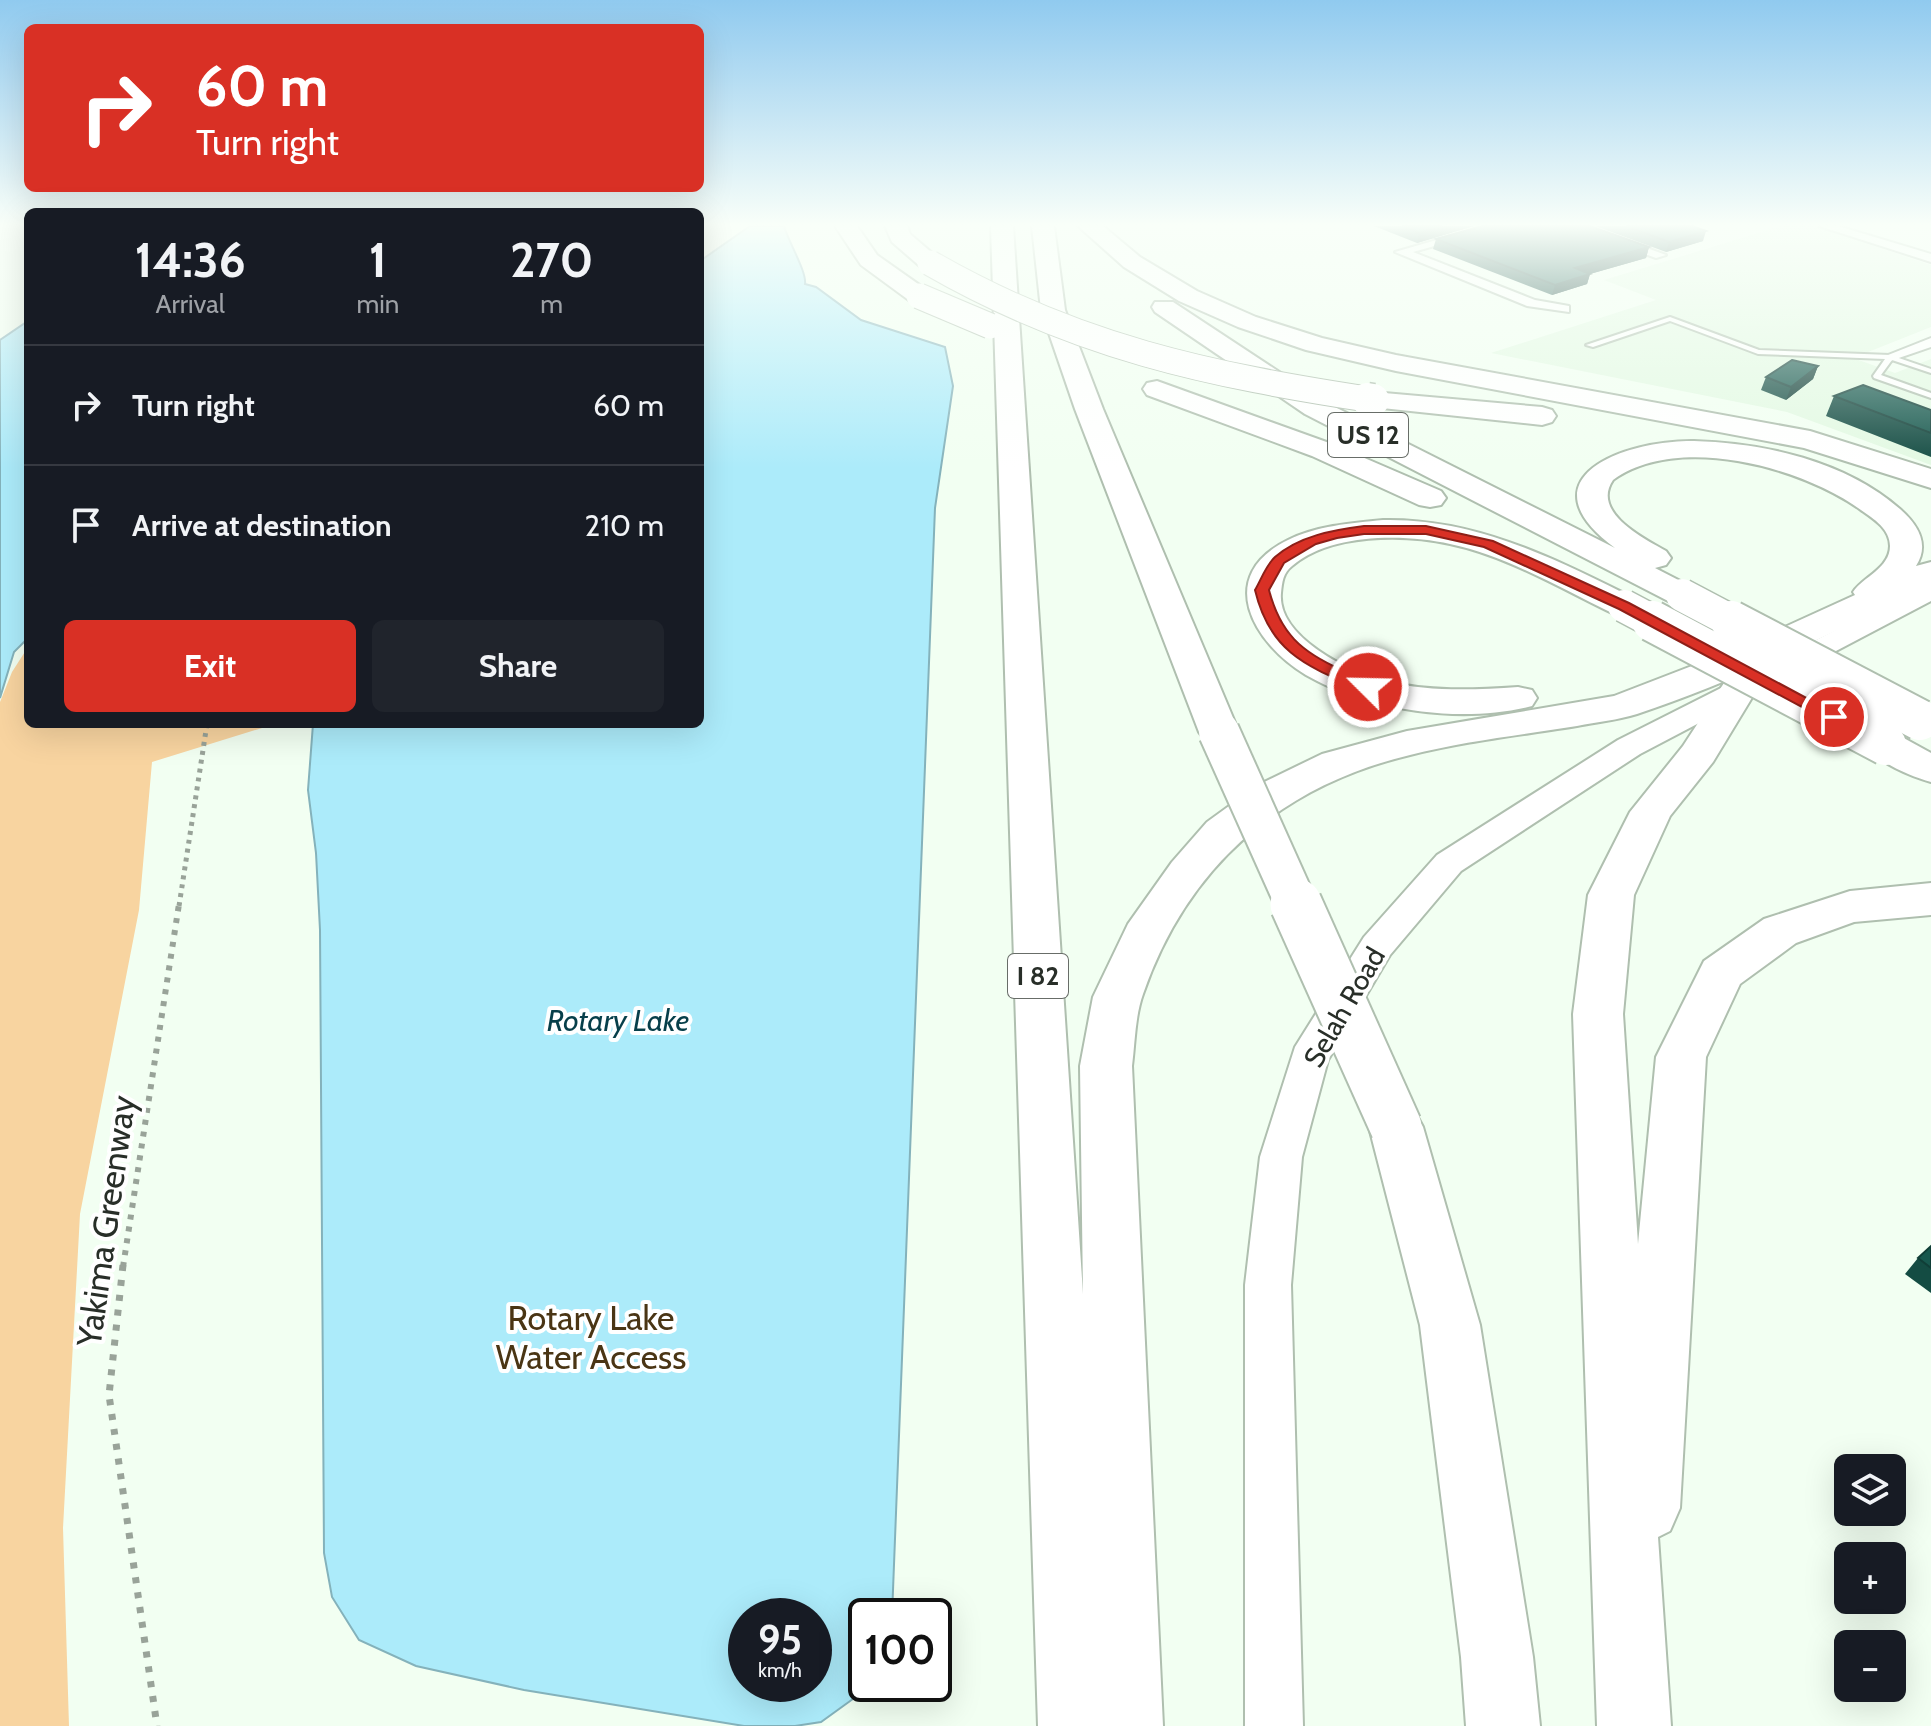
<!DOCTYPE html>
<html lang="en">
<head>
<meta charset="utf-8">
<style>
	:root { --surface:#171b24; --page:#20242c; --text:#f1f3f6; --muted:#9ea1a6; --line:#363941; --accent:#d93025 }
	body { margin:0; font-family:Cabin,sans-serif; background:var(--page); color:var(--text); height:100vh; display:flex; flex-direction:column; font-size:30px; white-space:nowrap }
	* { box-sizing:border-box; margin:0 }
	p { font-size:26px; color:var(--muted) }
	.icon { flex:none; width:44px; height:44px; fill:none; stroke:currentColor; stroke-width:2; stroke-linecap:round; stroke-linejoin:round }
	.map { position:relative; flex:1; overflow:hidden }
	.side { position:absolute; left:24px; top:208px; width:680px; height:520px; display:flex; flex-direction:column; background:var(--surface); border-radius:12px; box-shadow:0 8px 32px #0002 }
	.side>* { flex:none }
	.hud { position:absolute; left:24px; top:24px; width:680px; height:168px; border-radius:12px; box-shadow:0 8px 32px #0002; background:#d93025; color:#fff; overflow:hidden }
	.tools { position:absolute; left:1834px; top:1454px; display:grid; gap:16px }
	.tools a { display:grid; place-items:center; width:72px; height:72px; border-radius:12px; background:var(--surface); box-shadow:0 8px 32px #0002; font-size:40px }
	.speed { position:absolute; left:728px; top:1598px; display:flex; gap:16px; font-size:40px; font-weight:700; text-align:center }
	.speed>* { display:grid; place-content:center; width:104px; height:104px; border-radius:50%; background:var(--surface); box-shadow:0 8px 32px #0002; line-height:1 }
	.speed small { font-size:20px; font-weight:400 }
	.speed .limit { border:4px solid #111; border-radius:12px; background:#fff; color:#111 }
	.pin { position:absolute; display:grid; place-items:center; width:68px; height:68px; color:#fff; margin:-34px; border:4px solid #fff; border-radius:50%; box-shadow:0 2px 8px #0007 }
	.me { position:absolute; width:88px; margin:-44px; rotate:293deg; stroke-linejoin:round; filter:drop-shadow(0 0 6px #0008) }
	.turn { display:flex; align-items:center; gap:28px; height:168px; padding:0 40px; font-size:36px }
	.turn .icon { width:104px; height:104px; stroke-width:2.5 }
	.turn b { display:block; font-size:56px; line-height:68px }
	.eta { display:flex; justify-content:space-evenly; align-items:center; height:136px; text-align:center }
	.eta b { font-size:48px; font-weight:700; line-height:56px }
	.cta { display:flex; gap:16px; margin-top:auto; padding:16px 40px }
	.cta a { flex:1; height:92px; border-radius:12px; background:var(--accent); color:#fff; font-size:32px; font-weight:700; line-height:92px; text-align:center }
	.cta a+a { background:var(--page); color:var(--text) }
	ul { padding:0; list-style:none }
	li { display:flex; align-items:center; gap:24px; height:120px; padding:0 40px; border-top:2px solid var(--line) }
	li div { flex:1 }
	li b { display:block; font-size:30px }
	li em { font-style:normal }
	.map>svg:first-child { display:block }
</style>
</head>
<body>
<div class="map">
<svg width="1931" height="1726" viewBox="0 0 1931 1726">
	<rect width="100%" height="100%" fill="#f2fff2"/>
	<path fill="#e3f9e3" d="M1781 226H1814L1931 265V327L1853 358 1895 373 1931 359V465L1787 412 1491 353 1656 300 1604 280Z"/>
	<path fill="#f8d4a0" d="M28 647V724H275L152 762 139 910 80 1214 63 1528 69 1726H0V702L12 672Z"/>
	<g fill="#acebfa" stroke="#84b2bb" stroke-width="2" fill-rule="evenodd">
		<path d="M750 226H784C788 241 807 272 805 284L816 287 861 320 945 347 953 386 935 508 892 1616H866V1684L864 1691 821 1722 795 1726H744L524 1690 416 1666 359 1640 332 1597 324 1553 320 930 316 853 308 790 313 724H700V261ZM746 1616H814V1684H746Z"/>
		<path d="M28 321V638L14 652 0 698V340Z"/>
	</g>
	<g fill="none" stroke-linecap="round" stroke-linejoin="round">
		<defs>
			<path id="lane" d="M1670 317 1759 350 1890 355 1931 369V373L1892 360 1881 375 1931 393V398L1874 378 1873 376 1885 359 1758 354 1670 321 1593 347 1586 345Z"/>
			<g id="street">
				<path d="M1485 226H1505L1413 252 1535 300 1569 306V312L1527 306 1395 252Z"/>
				<path d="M1568 226H1586L1666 255 1656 258Z"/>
				<path d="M1819 226H1838L1931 254V262Z"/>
				<path d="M1931 338V347L1890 361 1883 357Z"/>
			</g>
			<path id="secondary" d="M1931 582V601L1640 754 1461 871 1390 955 1328 1060 1302 1157 1291 1285 1303 1726H1245V1285L1260 1157 1295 1047 1364 937 1437 855 1618 740Z"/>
			<g id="highway">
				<path d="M835 226H857L877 255 928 291 931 296 928 301H910L861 265Z"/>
				<path d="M885 226H907L910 234 938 258 942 263 938 268H922L892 242Z"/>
				<path d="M991 226H1013L1083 1294 1080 1066 1093 997 1128 924 1172 862 1207 822 1258 785 1322 754 1407 731 1614 696 1741 647 1855 595 1853 592C1863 577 1890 568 1890 546 1890 529 1874 519 1861 510 1801 467 1678 433 1613 480 1591 512 1643 538 1666 551L1671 558 1666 565 1655 568 1694 588 1699 595 1694 602 1682 605 1670 602 1305 414 1155 312 1152 307 1155 302H1173L1325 402 1615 548C1520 478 1625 440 1694 441 1765 443 1845 461 1900 509 1918 525 1930 544 1916 566L1931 562V585C1835 631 1738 681 1637 714 1618 720 1597 722 1577 726 1522 735 1465 741 1410 755 1280 786 1187 867 1143 994 1135 1016 1135 1043 1132 1066L1163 1726H1038Z"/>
				<path d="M1032 226H1054L1065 310 1103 409 1239 732 1233 740 1219 744 1205 740 1199 732 1075 409 1041 310Z"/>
				<path d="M1078 226H1103L1140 257 1197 291 1256 317 1322 338 1396 355 1810 431 1931 469V488L1804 448 1396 371 1306 350 1238 327 1179 301 1124 267Z"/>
				<path d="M1157 381 1332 444 1441 491 1446 498 1441 505 1430 507 1419 505 1312 456 1147 395 1143 389 1147 383Z"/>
				<path d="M1373 392 1542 407 1552 410 1556 416 1552 422 1542 425 1363 406 1359 400 1363 394Z"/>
				<path d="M1383 520C1476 518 1555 559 1636 599L1642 606 1636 613 1624 617 1612 613C1560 588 1507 556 1450 544 1404 534 1331 533 1292 566 1283 573 1282 582 1281 593 1277 637 1349 672 1385 681 1428 692 1474 690 1518 687L1532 690 1537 698 1532 706C1461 724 1369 711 1306 675 1253 643 1214 576 1288 540 1316 526 1351 523 1383 520Z"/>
				<path d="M1737 680 1750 683 1756 691 1713 762 1670 816 1634 895 1623 1014 1638 1244 1656 1057 1704 961 1764 919 1850 891 1931 883V915L1854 922 1796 943 1740 984 1706 1057 1680 1508 1670 1531 1658 1537 1671 1726H1597L1573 1014 1588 895 1630 812 1683 746 1724 683Z"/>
				<path d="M1886 733 1900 736 1931 753V782C1910 776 1878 763 1866 745L1872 736Z"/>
				<path d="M1396 1106 1415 1112 1423 1127 1480 1325 1533 1657 1540 1726H1466L1461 1657 1420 1325 1369 1127 1377 1112Z"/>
			</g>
		</defs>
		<use href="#lane" stroke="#afbfaf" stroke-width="4"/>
		<use href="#street" stroke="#afbfaf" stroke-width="4"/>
		<use href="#secondary" stroke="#afbfaf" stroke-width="4"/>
		<use href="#highway" stroke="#afbfaf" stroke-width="4"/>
		<path stroke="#99a399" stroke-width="5" stroke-dasharray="4 5" stroke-linecap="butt" d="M179 906 207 724"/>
		<path stroke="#99a399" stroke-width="6" stroke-dasharray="5 7" stroke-linecap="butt" d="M123 1267 179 904"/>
		<path stroke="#99a399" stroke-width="7" stroke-dasharray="6 9" stroke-linecap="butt" d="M123 1265 109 1395 157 1726"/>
		<use href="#lane" fill="#fff" fill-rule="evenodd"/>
		<use href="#street" fill="#fff" fill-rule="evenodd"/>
		<use href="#secondary" fill="#fff" fill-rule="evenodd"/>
		<use href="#highway" fill="#fff" fill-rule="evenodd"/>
		<defs>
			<g id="highway-bridge-far3">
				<path d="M930 263C1076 347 1209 375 1373 400"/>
				<path d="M919 296 990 326"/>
			</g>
			<g id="highway-bridge-far2">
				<path d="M1367 399 1373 400"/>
				<path d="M1682 595 1735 623"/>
				<path d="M1624 606 1656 623"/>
			</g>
			<g id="highway-bridge-far1">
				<path d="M1652 621 1886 745"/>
				<path d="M1731 621 1920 720"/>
				<path d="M1219 732 1297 906"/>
			</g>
			<path id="highway-bridge" d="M1296 904 1396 1127"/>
		</defs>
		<use href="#highway-bridge-far3" stroke="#afbfaf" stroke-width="27" stroke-linecap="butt"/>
		<use href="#highway-bridge-far2" stroke="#afbfaf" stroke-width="35" stroke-linecap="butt"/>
		<use href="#highway-bridge-far1" stroke="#afbfaf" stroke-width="44" stroke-linecap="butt"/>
		<use href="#highway-bridge" stroke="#afbfaf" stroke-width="55" stroke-linecap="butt"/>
		<use href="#highway-bridge-far3" stroke="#fff" stroke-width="25"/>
		<use href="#highway-bridge-far2" stroke="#fff" stroke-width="32"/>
		<use href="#highway-bridge-far1" stroke="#fff" stroke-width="40"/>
		<use href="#highway-bridge" stroke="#fff" stroke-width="51"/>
	</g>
	<g fill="#144c43">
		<path d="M1374 226H1474L1417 243Z"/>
		<path d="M1595 226H1692L1703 241 1666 252Z"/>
		<path d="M1436 239 1649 247 1646 258 1590 274 1587 284 1552 295 1433 249Z"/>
		<path d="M1818 366 1813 379 1786 400 1761 390 1766 377Z"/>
		<path d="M1834 396 1931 410V457L1826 416Z"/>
		<path d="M1931 1246V1293L1905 1274 1918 1258Z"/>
	</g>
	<g fill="#103e37">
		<path d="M1442 226H1474L1417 243 1419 233Z"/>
		<path d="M1706 231 1703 241 1666 252 1669 242Z"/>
		<path d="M1649 247 1646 258 1572 279 1575 268Z"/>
		<path d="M1590 274 1587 284 1552 295 1555 285Z"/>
		<path d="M1818 366 1813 379 1786 400 1791 387Z"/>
	</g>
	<g fill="#17584e" stroke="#103e37" stroke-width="2">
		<path d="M1402 226H1442L1419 233Z"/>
		<path d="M1483 226H1590L1649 247 1575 268 1590 274 1555 285 1436 239Z"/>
		<path d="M1626 226H1692L1706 231 1669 242Z"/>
		<path d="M1792 360 1818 366 1791 387 1766 377Z"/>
		<path d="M1863 385 1931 410V433L1834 396Z"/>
		<path d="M1931 1246V1268L1918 1258Z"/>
	</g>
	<linearGradient id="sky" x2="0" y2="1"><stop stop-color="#90caef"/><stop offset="0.48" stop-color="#f9fff9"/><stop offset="1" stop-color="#f9fff9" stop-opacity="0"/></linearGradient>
	<rect width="1931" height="468" fill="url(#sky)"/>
	<path fill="#d93025" stroke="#8d1f18" stroke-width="2" d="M1364 526H1426L1493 541 1629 603 1842 717 1839 721H1828L1619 609 1484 547 1426 534H1364L1337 538 1316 544 1284 563 1269 590C1280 633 1301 652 1342 670 1353 675 1367 679 1375 687L1368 692 1362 690C1307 666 1270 653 1255 590 1261 580 1266 565 1275 557 1299 536 1333 530 1364 526Z"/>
	<g text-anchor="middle" stroke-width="8" stroke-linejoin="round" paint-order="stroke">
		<g fill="#fff" stroke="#686d68" stroke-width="2">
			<rect x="1328" y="413" width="80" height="44" rx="6"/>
			<rect x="1008" y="954" width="60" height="44" rx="6"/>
		</g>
		<g font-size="26" font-weight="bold" fill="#282e28">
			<text x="1368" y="444">US 12</text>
			<text x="1038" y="985">I 82</text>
		</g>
		<g font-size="28" fill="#282e28" stroke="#fff">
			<text transform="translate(1344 1007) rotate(-60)" y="10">Selah Road</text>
		</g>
		<g font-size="30" font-style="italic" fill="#073f4a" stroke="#fff">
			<text x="618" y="1031">Rotary Lake</text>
		</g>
		<g font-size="34" fill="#282e28" stroke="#fff">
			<text transform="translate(106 1221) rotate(-82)" y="12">Yakima Greenway</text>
		</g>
		<g font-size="34" fill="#4a3514" stroke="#fff">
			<text x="591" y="1330">Rotary Lake<tspan x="591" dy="39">Water Access</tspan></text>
		</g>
	</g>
</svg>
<div class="tools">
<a><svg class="icon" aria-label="layers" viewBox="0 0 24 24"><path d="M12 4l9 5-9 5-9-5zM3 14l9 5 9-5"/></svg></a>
<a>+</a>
<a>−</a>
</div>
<div class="speed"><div>95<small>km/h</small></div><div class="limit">100</div></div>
<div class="pin" style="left:1834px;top:717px;background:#d93025"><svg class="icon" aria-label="arrive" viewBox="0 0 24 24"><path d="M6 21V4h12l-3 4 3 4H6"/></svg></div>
<svg class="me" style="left:1368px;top:687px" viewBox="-20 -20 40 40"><circle r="17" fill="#d93025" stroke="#fff" stroke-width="3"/><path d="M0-11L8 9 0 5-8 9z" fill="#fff"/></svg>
<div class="hud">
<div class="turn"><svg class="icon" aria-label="right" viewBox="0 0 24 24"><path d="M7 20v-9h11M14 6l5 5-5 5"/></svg><div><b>60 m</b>Turn right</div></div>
</div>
<section class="side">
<div class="eta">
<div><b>14:36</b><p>Arrival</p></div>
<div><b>1</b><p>min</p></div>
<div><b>270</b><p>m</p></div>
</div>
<ul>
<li><svg class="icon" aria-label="right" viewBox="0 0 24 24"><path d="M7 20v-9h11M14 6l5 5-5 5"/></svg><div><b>Turn right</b></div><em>60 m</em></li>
<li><svg class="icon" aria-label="arrive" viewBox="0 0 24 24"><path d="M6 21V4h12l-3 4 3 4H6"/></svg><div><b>Arrive at destination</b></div><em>210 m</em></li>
</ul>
<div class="cta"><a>Exit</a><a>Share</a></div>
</section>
</div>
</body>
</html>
